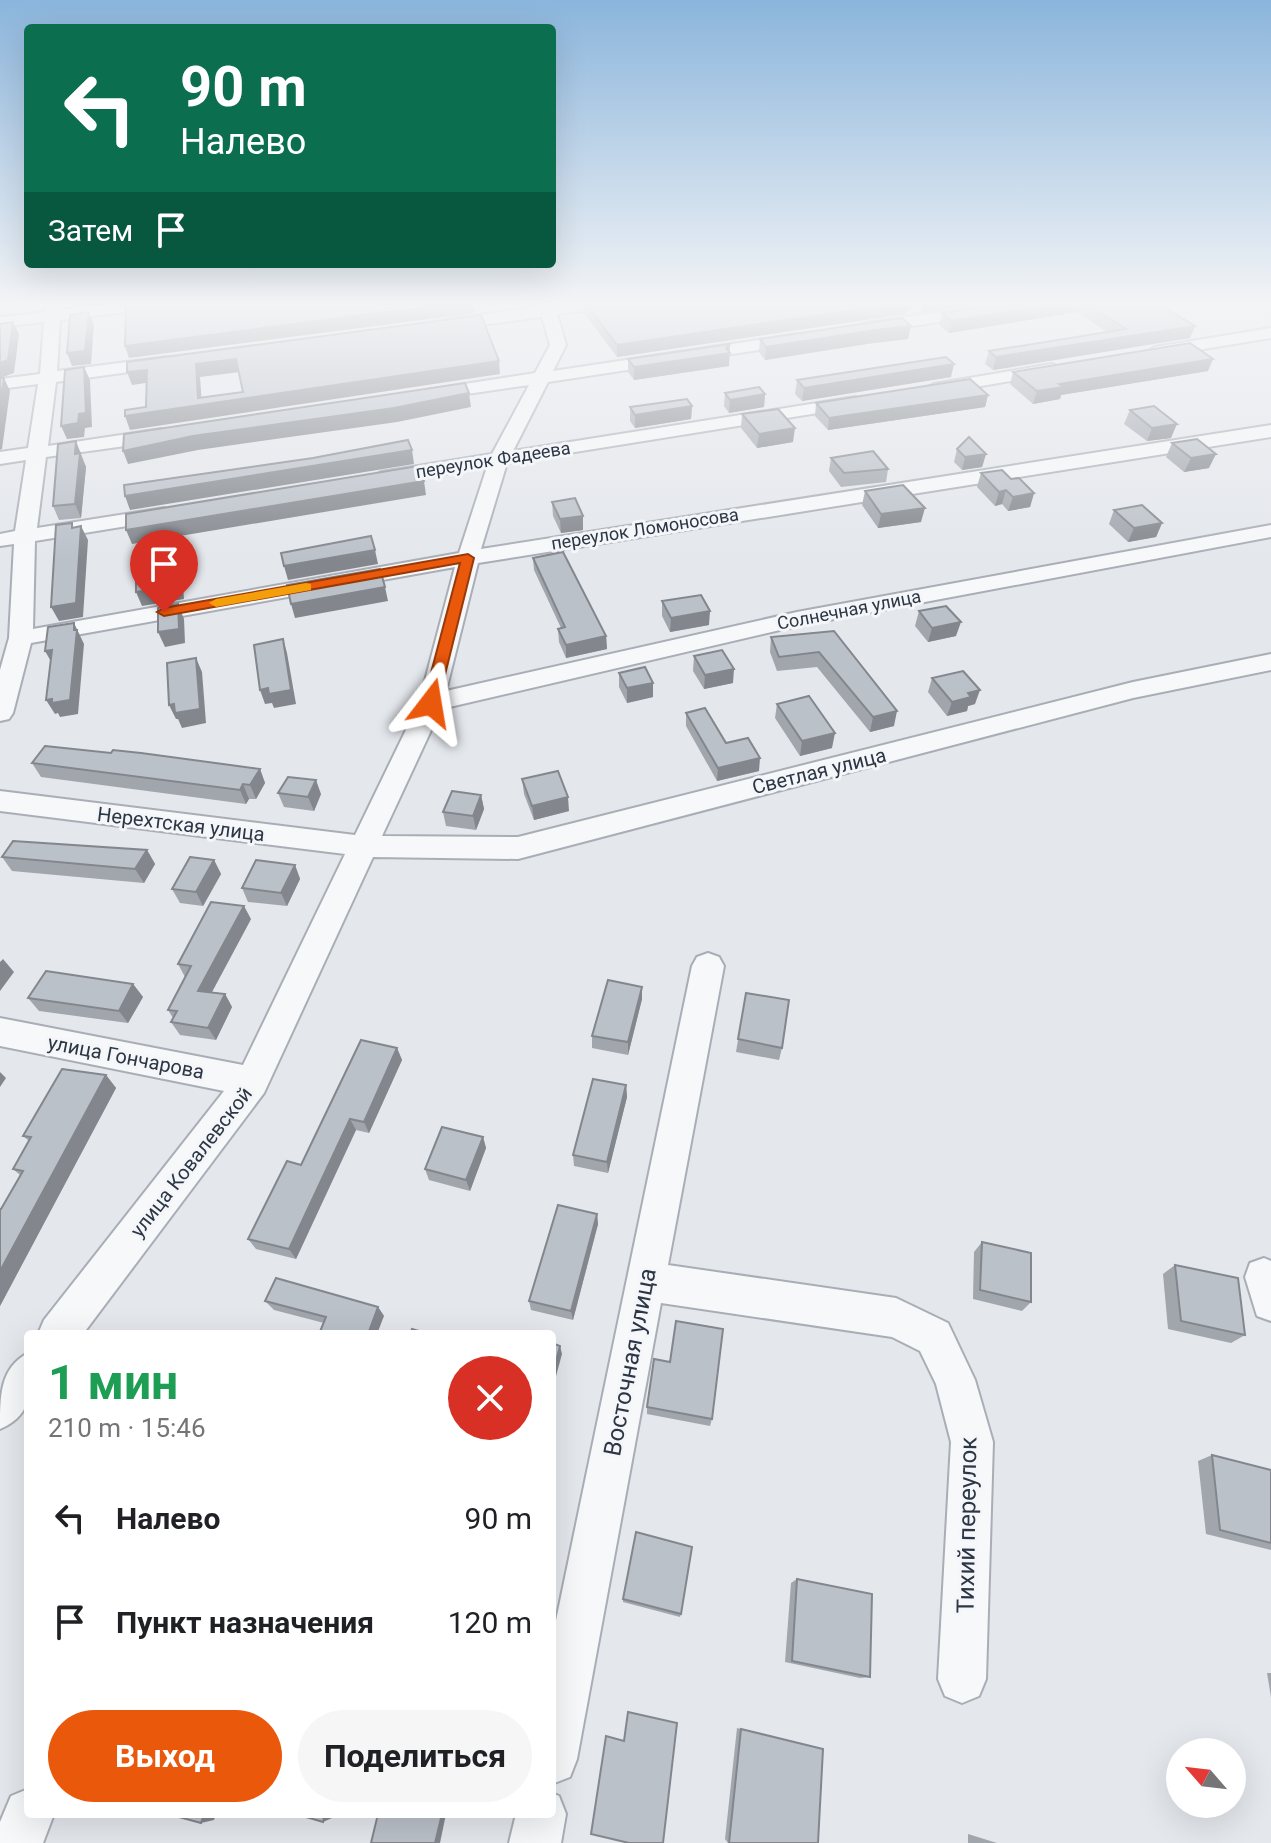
<!DOCTYPE html>
<html lang="ru">
<head>
<meta charset="utf-8">
<style>
	:root { --surface:#fff; --page:#f6f6f6; --text:#202124; --muted:#757577; --accent:#ea580c }
	body { margin:0; font-family:Roboto,sans-serif; background:var(--page); color:var(--text); height:100vh; display:flex; flex-direction:column; font-size:30px; white-space:nowrap }
	* { box-sizing:border-box; margin:0 }
	p { font-size:26px; color:var(--muted) }
	.icon { flex:none; width:44px; height:44px; fill:none; stroke:currentColor; stroke-width:2; stroke-linecap:round; stroke-linejoin:round }
	.map { position:relative; flex:1; overflow:hidden }
	.details { position:absolute; left:24px; top:1330px; width:532px; height:488px; display:flex; flex-direction:column; background:var(--surface); border-radius:8px; box-shadow:0 8px 32px #0002 }
	.details>* { flex:none }
	.hud { position:absolute; left:24px; top:24px; width:532px; height:244px; border-radius:8px; box-shadow:0 8px 32px #0002; background:#0b6e4f; color:#fff; overflow:hidden }
	.needle { width:52px; rotate:298deg }
	.controls { position:absolute; left:1166px; top:1738px; display:grid; gap:16px }
	.controls a { display:grid; place-items:center; width:80px; height:80px; border-radius:50%; background:var(--surface); box-shadow:0 8px 32px #0002; font-size:40px }
	.pin { position:absolute; display:grid; place-items:center; width:68px; height:68px; color:#fff; margin:-82px -34px; border-radius:50% 50% 50% 0; rotate:-45deg; box-shadow:0 0 8px #0007 }
	.pin .icon { rotate:45deg }
	.me { position:absolute; width:88px; margin:-44px; rotate:14deg; stroke-linejoin:round; filter:drop-shadow(0 0 6px #0008) }
	.turn { display:flex; align-items:center; gap:28px; height:168px; padding:0 24px; font-size:36px }
	.turn .icon { width:104px; height:104px; stroke-width:2.5 }
	.turn b { display:block; font-size:56px; line-height:68px }
	.then { display:flex; align-items:center; height:76px; padding:0 24px; background:#0003; gap:16px; font-size:30px }
	.round { display:grid; place-items:center; flex:none; width:84px; height:84px; border-radius:42px; background:var(--page) }
	.head { display:flex; align-items:center; justify-content:space-between; height:136px; padding:0 24px }
	h1 { font-size:48px; font-weight:700; line-height:60px; color:#1e9e55 }
	.primary-button { display:flex; gap:16px; margin-top:auto; padding:16px 24px }
	.primary-button a { flex:1; height:92px; border-radius:48px; background:var(--accent); color:#fff; font-size:32px; font-weight:700; line-height:92px; text-align:center }
	.primary-button a+a { background:var(--page); color:var(--text) }
	ul { padding:0; list-style:none }
	li { display:flex; align-items:center; gap:24px; height:104px; padding:0 24px }
	li div { flex:1 }
	li b { display:block; font-size:30px }
	li em { font-style:normal }
	.map>svg:first-child { display:block }
</style>
</head>
<body>
<div class="map">
<svg width="1271" height="1843" viewBox="0 0 1271 1843">
	<rect width="100%" height="100%" fill="#e4e7ec"/>
	<g fill="none" stroke-linecap="round" stroke-linejoin="round">
		<defs>
			<g id="minor">
				<path d="M45 304H61L60 310 111 304H159L151 309 60 320 57 371 166 357 174 362 166 367 56 382 48 446 161 429 170 435 161 441 46 457 37 528 164 508 174 514 164 520 35 541 33 629 459 553 487 467 381 484 371 478 381 472 492 454 529 385 426 400 417 395 426 390 535 373 550 345 542 317 443 330 435 325 443 320 539 307 538 304H608L600 309 557 314 566 345 553 371 798 334 806 339 798 344 548 382 513 451 855 397 864 402 855 407 507 463 481 549 1271 425V437L478 563 446 691 797 612 1271 525V537L797 626 441 709 382 836 518 837 1133 682 1271 654V670L1133 698 518 859 373 857 264 1093 83 1334H38L44 1320 224 1091 0 1046V1018L243 1065 345 854 0 811V791L355 835 419 703 455 567 31 643 13 713 9 719 0 721V670L9 638 14 544 0 546V534L15 531 26 460 0 464V452L28 448 38 384 0 389V379L40 374 44 322 0 327V317L45 312Z"/>
				<path d="M994 304H1034L1026 309 865 333 857 328 865 323Z"/>
				<path d="M1271 328V338L1155 357 1147 352 1155 347Z"/>
				<path d="M1052 364 1061 369 1058 373 934 394 925 389 934 384Z"/>
				<path d="M708 953 719 957 724 966 668 1265 896 1298 948 1323 975 1380 993 1442 986 1679 979 1696 962 1703 945 1696 938 1679 951 1442 936 1384 920 1351 892 1337 661 1303 577 1759 570 1777 552 1784V1640L692 966 697 957Z"/>
				<path d="M1264 1258 1271 1261V1321L1257 1316 1245 1277 1250 1263Z"/>
				<path d="M28 1353C28 1387 37 1413 0 1429 0 1395 0 1368 28 1353Z"/>
				<path d="M28 1789V1814H54L43 1843H0V1822L11 1796Z"/>
				<path d="M552 1793 559 1796 566 1814 561 1843H509L516 1814H552Z"/>
			</g>
		</defs>
		<use href="#minor" stroke="#a9aeb6" stroke-width="4"/>
		<use href="#minor" fill="#f7f8fa" fill-rule="evenodd"/>
	</g>
	<g fill="#a1a6ad">
		<path d="M584 304H973L923 312 914 304 905 314 617 357 585 314Z"/>
		<path d="M1001 304H1158L1195 326 1190 338 993 370 985 364 989 351 1107 332 1077 312 949 333 939 325 942 313Z"/>
		<path d="M760 339H908L873 343 765 360 759 352Z"/>
		<path d="M729 352V366L634 380 628 372V359Z"/>
		<path d="M1208 371 1061 395 1060 399 1033 404 1010 384 1013 372Z"/>
		<path d="M951 377 802 401 795 394 797 380Z"/>
		<path d="M725 393 765 394 764 407 729 413 724 406Z"/>
		<path d="M988 395 985 407 828 430 815 416 816 403Z"/>
		<path d="M692 406 691 419 635 428 630 421V407Z"/>
		<path d="M1130 410 1171 438 1147 441 1124 424Z"/>
		<path d="M742 414 793 442 757 448 741 428Z"/>
		<path d="M1172 443 1209 468 1184 472 1166 457Z"/>
		<path d="M957 449 986 454 982 467 962 470 954 462Z"/>
		<path d="M82 455V458L86 467 81 518 59 520 53 506Z"/>
		<path d="M831 458 888 469 886 482 841 487 829 471Z"/>
		<path d="M981 473 1011 479 1034 493 1030 507 1008 511 1002 504 995 506 977 487Z"/>
		<path d="M865 491 921 522 878 528 862 505Z"/>
		<path d="M552 502 583 516V530L561 533 553 516Z"/>
		<path d="M1114 510 1162 523 1156 537 1128 542 1109 524Z"/>
		<path d="M533 558 606 636 607 649 566 658 559 642 558 629 561 628 534 570Z"/>
		<path d="M662 601 709 625 670 632 662 616Z"/>
		<path d="M919 611 956 636 928 642 915 626Z"/>
		<path d="M834 631 894 726 870 732 817 667 777 671 770 652 771 637Z"/>
		<path d="M694 656 733 683 704 689 693 671Z"/>
		<path d="M619 673 653 683V697L627 703 619 687Z"/>
		<path d="M932 678 975 704 968 706 967 711 947 716 928 692Z"/>
		<path d="M777 704 832 748 800 756 775 718Z"/>
		<path d="M686 713 726 743 759 771 717 781 686 726Z"/>
		<path d="M111 753 260 769 265 783 256 799H249L246 804 41 777 32 763Z"/>
		<path d="M522 779 569 811 534 820 524 794Z"/>
		<path d="M278 793 321 794 314 811 284 807Z"/>
		<path d="M481 795 484 809 476 830 446 826 443 812Z"/>
		<path d="M147 850 155 864 144 883 12 871 2 857Z"/>
		<path d="M214 860 221 874 203 906 180 903 172 889Z"/>
		<path d="M295 865 300 879 287 906 248 902 242 888Z"/>
		<path d="M251 919 212 992 225 994 232 1007 216 1040 180 1035 171 1022 173 1018 168 1010 185 977 178 964Z"/>
		<path d="M133 984 143 997 128 1023 39 1011 28 998Z"/>
		<path d="M746 993 782 1048 779 1060 736 1052Z"/>
		<path d="M642 999 628 1055 592 1048V1036Z"/>
		<path d="M397 1048 402 1060 369 1133 356 1130 296 1259 256 1249 248 1239 301 1165Z"/>
		<path d="M106 1075 116 1088 0 1306V1209H1L20 1175 13 1169 29 1141 23 1136Z"/>
		<path d="M626 1085 627 1097 608 1173 574 1166 573 1155Z"/>
		<path d="M483 1137 486 1148 470 1191 429 1180 425 1169Z"/>
		<path d="M597 1214 598 1224 573 1320 531 1310 529 1301Z"/>
		<path d="M982 1242 1031 1302 1022 1311 973 1299 974 1252Z"/>
		<path d="M1175 1265 1245 1335 1231 1343 1168 1329 1163 1274Z"/>
		<path d="M265 1301 378 1307 384 1316 324 1323 274 1310Z"/>
		<path d="M647 1407 712 1419 710 1426 647 1414Z"/>
		<path d="M1212 1455 1271 1470V1550L1206 1534 1198 1461Z"/>
		<path d="M797 1579 870 1677 860 1678 785 1662 791 1583Z"/>
		<path d="M623 1599 681 1614 680 1617 623 1602Z"/>
		<path d="M1267 1673H1271V1697Z"/>
		<path d="M737 1728 823 1749 818 1843H728L725 1839Z"/>
		<path d="M968 1834 997 1843H968Z"/>
	</g>
	<g fill="#83878d">
		<path d="M447 304H474L475 313 129 358 125 346Z"/>
		<path d="M895 304H914L905 314 617 357V345Z"/>
		<path d="M924 304H973L923 312Z"/>
		<path d="M1055 304H1080L1077 312 949 333 952 321Z"/>
		<path d="M89 312 94 325 91 364 72 366 67 353Z"/>
		<path d="M13 322 19 334 14 373 0 378V363Z"/>
		<path d="M911 326 908 339 873 343 765 360 766 347 876 330Z"/>
		<path d="M1195 326 1190 338 993 370 996 357Z"/>
		<path d="M730 344 729 366 634 380V367L726 348Z"/>
		<path d="M236 359 240 372 200 377 202 405 499 361 500 374 130 430 125 416 198 398 196 364Z"/>
		<path d="M1213 359 1208 371 1061 395 1060 399 1033 404 1037 391 1059 384Z"/>
		<path d="M954 364 951 377 802 401 804 388Z"/>
		<path d="M84 367 90 380 92 427 85 428 84 437 67 439 61 426Z"/>
		<path d="M147 370 152 382 132 385 127 372Z"/>
		<path d="M4 378 10 391 2 449 0 450V403Z"/>
		<path d="M469 393 471 407 397 422 198 450 128 464 123 451 193 436Z"/>
		<path d="M765 394 764 407 729 413 730 400Z"/>
		<path d="M988 395 985 407 828 430 829 418Z"/>
		<path d="M692 406 691 419 635 428V415Z"/>
		<path d="M1177 424 1171 438 1147 441 1152 428Z"/>
		<path d="M795 428 793 442 757 448 759 434Z"/>
		<path d="M76 441 86 467 81 518 75 504Z"/>
		<path d="M412 450 414 464 130 510 125 496Z"/>
		<path d="M986 454 982 467 962 470 965 457Z"/>
		<path d="M1216 454 1209 468 1184 472 1191 458Z"/>
		<path d="M424 481 426 495 132 544 126 530Z"/>
		<path d="M1006 490 1002 504 995 506 999 492Z"/>
		<path d="M1034 493 1030 507 1008 511 1013 497Z"/>
		<path d="M925 508 921 522 878 528 881 514Z"/>
		<path d="M583 516V530L561 533 560 519Z"/>
		<path d="M1162 523 1156 537 1128 542 1134 528Z"/>
		<path d="M81 526 88 540 83 617 59 621 51 607Z"/>
		<path d="M375 550 378 564 288 580 284 566Z"/>
		<path d="M157 570 163 585 177 572 183 586 184 599 142 606 136 592Z"/>
		<path d="M385 587 388 601 295 618 291 604Z"/>
		<path d="M178 604 184 619 185 643 165 647 158 632Z"/>
		<path d="M710 611 709 625 670 632 671 618Z"/>
		<path d="M961 622 956 636 928 642 932 628Z"/>
		<path d="M74 623 84 644 78 714 60 717 58 713 55 714 46 700 74 630Z"/>
		<path d="M606 636 607 649 566 658V645Z"/>
		<path d="M283 639 287 653 296 704 274 708 272 703 265 704 260 690Z"/>
		<path d="M52 650 53 665 45 651Z"/>
		<path d="M196 658 202 672 206 723 182 728 178 719H176L169 705Z"/>
		<path d="M734 669 733 683 704 689 705 675Z"/>
		<path d="M653 683V697L627 703V688Z"/>
		<path d="M980 690 975 704 968 706 967 711 947 716 952 702 968 693Z"/>
		<path d="M897 711 894 726 870 732 873 717Z"/>
		<path d="M835 733 832 748 800 756 802 741Z"/>
		<path d="M760 758 759 771 717 781 718 768Z"/>
		<path d="M260 769 265 783 256 799 250 785Z"/>
		<path d="M316 780 321 794 314 811 308 797Z"/>
		<path d="M243 784 249 799 246 804 240 790Z"/>
		<path d="M481 795 484 809 476 830 473 816Z"/>
		<path d="M568 797 569 811 534 820 532 806Z"/>
		<path d="M147 850 155 864 144 883 135 869Z"/>
		<path d="M214 860 221 874 203 906 196 892Z"/>
		<path d="M295 865 300 879 287 906 281 893Z"/>
		<path d="M244 906 251 919 206 1003 198 991Z"/>
		<path d="M3 959 14 972 0 991V962Z"/>
		<path d="M133 984 143 997 128 1023 119 1011Z"/>
		<path d="M642 987V999L628 1055V1042Z"/>
		<path d="M225 994 232 1007 216 1040 208 1028Z"/>
		<path d="M397 1048 402 1060 369 1133 364 1122Z"/>
		<path d="M0 1072 6 1078 0 1087Z"/>
		<path d="M106 1075 116 1088 0 1306V1271Z"/>
		<path d="M626 1085 627 1097 608 1173 607 1162Z"/>
		<path d="M350 1119 356 1130 296 1259 289 1249Z"/>
		<path d="M483 1137 486 1148 470 1191 466 1180Z"/>
		<path d="M597 1214 598 1224 573 1320 571 1311Z"/>
		<path d="M378 1307 384 1316 377 1334H368Z"/>
		<path d="M560 1346 562 1354 552 1391V1376Z"/>
		<path d="M204 1814H216L214 1820 201 1823Z"/>
		<path d="M325 1814H333L332 1818 323 1822Z"/>
		<path d="M442 1814H446L440 1843H435Z"/>
	</g>
	<g fill="#bbc1c9" stroke="#83878d" stroke-width="2" fill-rule="evenodd">
		<path d="M126 304H447L125 346Z"/>
		<path d="M586 304H895L617 345Z"/>
		<path d="M1001 304H1055L952 321 942 313Z"/>
		<path d="M1087 304H1158L1195 326 996 357 989 351 1126 329Z"/>
		<path d="M89 312 85 351 67 353 70 315Z"/>
		<path d="M481 315 499 361 125 416V410L146 407 147 370 127 372V362ZM236 359 243 392 198 398 196 364Z"/>
		<path d="M902 318 911 326 876 330 766 347 760 339Z"/>
		<path d="M13 322 8 360 0 363V324Z"/>
		<path d="M1190 343 1213 359 1059 384 1064 387 1037 391 1013 372Z"/>
		<path d="M730 344 726 348 730 353 634 367 628 359Z"/>
		<path d="M946 357 954 364 804 388 797 380Z"/>
		<path d="M84 367 86 413 79 414 78 423 61 426 65 370Z"/>
		<path d="M0 378H4L0 403Z"/>
		<path d="M970 379 988 395 829 418 816 403Z"/>
		<path d="M465 383 469 393 394 408 193 436 123 451 124 434Z"/>
		<path d="M759 387 765 394 730 400 725 393Z"/>
		<path d="M687 399 692 406 635 415 630 407Z"/>
		<path d="M1154 406 1177 424 1152 428 1130 410Z"/>
		<path d="M778 409 795 428 759 434 742 414Z"/>
		<path d="M969 437 986 454 965 457 957 449Z"/>
		<path d="M1197 439 1216 454 1191 458 1172 443Z"/>
		<path d="M408 440 412 450 125 496 124 485 313 458Z"/>
		<path d="M76 441 75 454 80 453 75 504 53 506 58 444Z"/>
		<path d="M873 451 888 469 844 473 831 458Z"/>
		<path d="M418 466 424 481 126 530V514Z"/>
		<path d="M1002 470 1011 479 1019 478 1034 493 1013 497 1006 490 999 492 981 473Z"/>
		<path d="M903 485 925 508 881 514 865 491Z"/>
		<path d="M575 498 583 516 560 519 552 502Z"/>
		<path d="M1142 505 1162 523 1134 528 1114 510Z"/>
		<path d="M72 523V528L81 526 76 603 51 607 56 525Z"/>
		<path d="M371 536 375 550 284 566 281 553Z"/>
		<path d="M563 552 606 636 566 645 558 629 565 627 533 558Z"/>
		<path d="M380 569 385 587 291 604 287 585Z"/>
		<path d="M157 570 158 584V575L177 572 178 585 136 592V574Z"/>
		<path d="M701 595 710 611 671 618 662 601Z"/>
		<path d="M178 604 179 629 158 632V608Z"/>
		<path d="M946 606 961 622 932 628 919 611Z"/>
		<path d="M74 623V630H77L70 700 52 703V699L46 700 52 650 45 651 48 627Z"/>
		<path d="M834 631 897 711 873 717 819 652 779 657 771 637Z"/>
		<path d="M283 639 291 690 269 694 268 688 260 690 254 645Z"/>
		<path d="M722 650 734 669 705 675 694 656Z"/>
		<path d="M196 658 200 709 175 713 174 704 169 705 167 663Z"/>
		<path d="M645 667 653 683 627 688 619 673Z"/>
		<path d="M963 671 980 690 968 693 971 697 952 702 932 678Z"/>
		<path d="M809 696 835 733 802 741 777 704Z"/>
		<path d="M705 708 726 743 748 738 760 758 718 768 686 713Z"/>
		<path d="M45 746 111 753 113 750 141 753 260 769 250 785 243 784 240 790 32 763Z"/>
		<path d="M558 771 568 797 532 806 522 779Z"/>
		<path d="M288 777 316 780 308 797 278 793Z"/>
		<path d="M452 791 481 795 473 816 443 812Z"/>
		<path d="M13 841 147 850 135 869 2 857Z"/>
		<path d="M190 857 214 860 196 892 172 889Z"/>
		<path d="M256 860 295 865 281 893 242 888Z"/>
		<path d="M211 902 244 906 198 991 225 994 208 1028 171 1022 177 1011 168 1010 191 966 178 964Z"/>
		<path d="M46 971 133 984 119 1011 28 998Z"/>
		<path d="M608 980 642 987 628 1042 592 1036Z"/>
		<path d="M746 993 789 1000 782 1048 738 1039Z"/>
		<path d="M361 1040 397 1048 364 1122 350 1119 289 1249 248 1239 287 1161 301 1165Z"/>
		<path d="M62 1069 106 1075 0 1271V1209H1L23 1171 13 1169 31 1137 23 1136Z"/>
		<path d="M593 1079 626 1085 607 1162 573 1155Z"/>
		<path d="M442 1127 483 1137 466 1180 425 1169Z"/>
		<path d="M558 1205 597 1214 571 1311 529 1301Z"/>
		<path d="M982 1242 1031 1253V1302L980 1290Z"/>
		<path d="M1175 1265 1238 1278 1245 1335 1181 1321Z"/>
		<path d="M276 1278 378 1307 368 1334H319L326 1317 265 1301Z"/>
		<path d="M676 1321 723 1329 712 1419 647 1407 654 1359 670 1362Z"/>
		<path d="M412 1329 429 1334H410Z"/>
		<path d="M552 1343 560 1346 552 1376Z"/>
		<path d="M1212 1455 1271 1470V1543L1220 1530Z"/>
		<path d="M636 1532 692 1547 681 1614 623 1599Z"/>
		<path d="M797 1579 872 1594 870 1677 792 1661Z"/>
		<path d="M628 1712 677 1723 663 1843H629L591 1834 606 1736 624 1741Z"/>
		<path d="M741 1729 823 1749 818 1843H729Z"/>
		<path d="M168 1814H204L201 1823Z"/>
		<path d="M296 1814H325L323 1822Z"/>
		<path d="M378 1814H442L435 1843H371Z"/>
	</g>
	<linearGradient id="sky" x2="0" y2="1"><stop stop-color="#8bb5dc"/><stop offset="0.54" stop-color="#f3f4f6"/><stop offset="1" stop-color="#f3f4f6" stop-opacity="0"/></linearGradient>
	<rect width="1271" height="562" fill="url(#sky)"/>
	<path fill="#ea580c" stroke="#983908" stroke-width="2" d="M468 554 474 558 438 703 431 708 423 703 460 563 164 616 157 612 164 608Z"/>
	<path fill="#f59e0b" d="M306 583 311 584V590L216 607 209 603 216 599Z"/>
	<g text-anchor="middle" stroke-width="6" stroke-linejoin="round" paint-order="stroke">
		<g font-size="18" fill="#2c3644" stroke="#f4f6f9">
			<text transform="translate(493 460) rotate(-9)" y="6">переулок Фадеева</text>
			<text transform="translate(645 529) rotate(-9)" y="6">переулок Ломоносова</text>
			<text transform="translate(849 610) rotate(-11)" y="6">Солнечная улица</text>
		</g>
		<g font-size="20" fill="#2c3644" stroke="#f4f6f9">
			<text transform="translate(819 771) rotate(-14)" y="7">Светлая улица</text>
			<text transform="translate(181 824) rotate(7)" y="7">Нерехтская улица</text>
			<text transform="translate(126 1057) rotate(11)" y="7">улица Гончарова</text>
			<text transform="translate(191 1162) rotate(-52)" y="7">улица Ковалевской</text>
		</g>
		<g font-size="24" fill="#2c3644" stroke="#f4f6f9">
			<text transform="translate(630 1362) rotate(-79)" y="8">Восточная улица</text>
			<text transform="translate(967 1525) rotate(-89)" y="8">Тихий переулок</text>
		</g>
	</g>
</svg>
<div class="controls">
<a><svg class="needle" viewBox="-14 -14 28 28"><path d="M0-13l5 13h-10z" fill="#e53935"/><path d="M0 13l5-13h-10z" fill="#757577"/></svg></a>
</div>
<div class="pin" style="left:164px;top:612px;background:#d93025"><svg class="icon" aria-label="arrive" viewBox="0 0 24 24"><path d="M6 21V4h12l-3 4 3 4H6"/></svg></div>
<svg class="me" style="left:431px;top:703px" viewBox="-20 -20 40 40"><path d="M0-17L14 15 0 8-14 15z" fill="#ea580c" stroke="#fff" stroke-width="4"/></svg>
<div class="hud">
<div class="turn"><svg class="icon" aria-label="left" viewBox="0 0 24 24"><path d="M17 20v-9H6M10 6l-5 5 5 5"/></svg><div><b>90 m</b>Налево</div></div>
<div class="then">Затем<svg class="icon" aria-label="arrive" viewBox="0 0 24 24"><path d="M6 21V4h12l-3 4 3 4H6"/></svg></div>
</div>
<section class="details">
<div class="head"><div><h1>1 мин</h1><p>210 m · 15:46</p></div><a class="round" style="background:#d93025;color:#fff"><svg class="icon" aria-label="close" viewBox="0 0 24 24"><path d="M6 6l12 12M18 6L6 18"/></svg></a></div>
<ul>
<li><svg class="icon" aria-label="left" viewBox="0 0 24 24"><path d="M17 20v-9H6M10 6l-5 5 5 5"/></svg><div><b>Налево</b></div><em>90 m</em></li>
<li><svg class="icon" aria-label="arrive" viewBox="0 0 24 24"><path d="M6 21V4h12l-3 4 3 4H6"/></svg><div><b>Пункт назначения</b></div><em>120 m</em></li>
</ul>
<div class="primary-button"><a>Выход</a><a>Поделиться</a></div>
</section>
</div>
</body>
</html>
